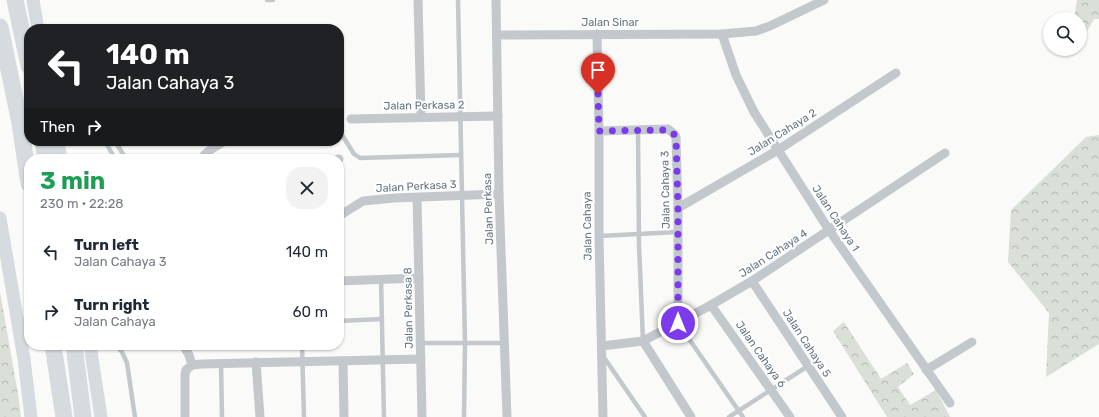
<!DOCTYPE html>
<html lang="en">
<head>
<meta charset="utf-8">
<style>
	:root { --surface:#fff; --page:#f2f2f3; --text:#1f2937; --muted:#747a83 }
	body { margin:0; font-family:Rubik,sans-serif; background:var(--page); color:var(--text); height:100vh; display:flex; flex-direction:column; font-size:15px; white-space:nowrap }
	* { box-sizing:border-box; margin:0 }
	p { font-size:13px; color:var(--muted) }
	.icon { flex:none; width:22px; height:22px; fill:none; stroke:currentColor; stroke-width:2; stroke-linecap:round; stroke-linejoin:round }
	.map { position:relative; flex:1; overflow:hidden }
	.details { position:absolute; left:24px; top:154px; width:320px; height:196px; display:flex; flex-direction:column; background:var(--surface); border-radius:16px; box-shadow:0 1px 3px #0004 }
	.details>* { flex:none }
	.top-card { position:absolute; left:24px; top:24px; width:320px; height:122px; border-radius:16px; box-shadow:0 1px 3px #0004; background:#202124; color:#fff; overflow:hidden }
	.controls { position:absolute; left:1043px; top:12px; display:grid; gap:8px }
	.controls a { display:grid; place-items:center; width:44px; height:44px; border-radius:50%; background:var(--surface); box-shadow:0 1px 3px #0004; font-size:20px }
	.pin { position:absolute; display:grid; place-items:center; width:34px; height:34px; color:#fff; margin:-41px -17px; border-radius:50% 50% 50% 0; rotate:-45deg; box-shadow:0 0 4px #0007 }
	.pin .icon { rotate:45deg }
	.me { position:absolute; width:44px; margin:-22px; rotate:0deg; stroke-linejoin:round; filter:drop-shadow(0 0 3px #0008) }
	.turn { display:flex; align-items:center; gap:14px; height:84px; padding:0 16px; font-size:18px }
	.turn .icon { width:52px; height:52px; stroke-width:2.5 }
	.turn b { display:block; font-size:28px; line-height:34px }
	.then { display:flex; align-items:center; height:38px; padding:0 16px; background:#0003; gap:8px; font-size:15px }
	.round { display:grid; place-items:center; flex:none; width:42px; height:42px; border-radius:16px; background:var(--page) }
	.summary { display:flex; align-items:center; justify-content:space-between; height:68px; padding:0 16px }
	h1 { font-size:24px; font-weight:700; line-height:30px; color:#1e9e55 }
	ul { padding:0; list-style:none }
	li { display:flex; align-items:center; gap:12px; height:60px; padding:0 16px }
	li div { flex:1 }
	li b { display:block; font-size:15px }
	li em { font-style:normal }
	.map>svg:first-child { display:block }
</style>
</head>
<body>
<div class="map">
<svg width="1099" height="417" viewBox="0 0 1099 417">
	<defs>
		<pattern id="forest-crowns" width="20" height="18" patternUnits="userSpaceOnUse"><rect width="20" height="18" fill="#dadfd7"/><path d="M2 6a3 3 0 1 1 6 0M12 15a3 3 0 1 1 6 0" fill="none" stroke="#b4b9b4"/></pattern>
	</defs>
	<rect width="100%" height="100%" fill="#fafaf8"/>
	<g fill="url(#forest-crowns)">
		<path d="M1077 0H1099V19H1094L1086 33 1080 32V19H1074Z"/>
		<path d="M1099 135V344L1046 377 1049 313 1008 262 1011 210 1086 137Z"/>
		<path d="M0 292 18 394 21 417H0Z"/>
		<path d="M844 322 881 379 907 363 914 374 898 387 910 405 936 390 950 417H887L833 331Z"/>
	</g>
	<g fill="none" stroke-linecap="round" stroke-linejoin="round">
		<g stroke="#c3c8cc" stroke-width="4.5">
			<path d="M267 0H273"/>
			<path d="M458 0 465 343 464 417"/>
			<path d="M339 130 354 154 360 158 461 155"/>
			<path d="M638 130 639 245 643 341"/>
			<path d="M105 141 115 159"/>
			<path d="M115 141 126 159"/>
			<path d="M599 236 678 232"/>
			<path d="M381 279 384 417"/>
			<path d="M339 321 382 319"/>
			<path d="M678 323 743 417"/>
			<path d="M421 343H504"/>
			<path d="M116 345 122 352 127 363 135 417"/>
			<path d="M302 345 304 417"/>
			<path d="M603 356 645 417"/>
			<path d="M221 363 222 417"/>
			<path d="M729 417 808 366"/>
		</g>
		<g stroke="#c3c8cc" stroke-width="9">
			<path d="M418 0 421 117"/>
			<path d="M496 0 499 194 507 417"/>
			<path d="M597 34 599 131V236L603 417"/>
			<path d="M722 34 736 75 754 112 829 230 950 403"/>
			<path d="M497 35 722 34 756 31 770 26 824 0"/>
			<path d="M351 119 498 116"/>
			<path d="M599 131 668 129 673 133 676 137 678 208V323"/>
			<path d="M202 159C205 151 217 146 225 141"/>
			<path d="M338 159H339"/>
			<path d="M417 198 422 417"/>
			<path d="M678 208 778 150 896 73"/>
			<path d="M339 216 363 201 394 198 499 194"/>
			<path d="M339 281 419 278"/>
			<path d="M752 281 842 417"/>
			<path d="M711 305 790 417"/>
			<path d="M643 341 691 417"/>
			<path d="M183 345 189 355 192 365 186 370 185 375V417"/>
			<path d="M602 346 643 341 711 305 752 281 945 153"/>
			<path d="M343 361 344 417"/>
			<path d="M256 362 260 417"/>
			<path d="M192 365 202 364 421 359"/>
			<path d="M926 370 972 342"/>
		</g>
		<g stroke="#d6dbdf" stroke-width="13">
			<path d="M33 0 38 29"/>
			<path d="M58 141 61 159"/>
			<path d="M0 218 24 359 31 417"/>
			<path d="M90 345 101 417"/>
		</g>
		<g stroke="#d6dbdf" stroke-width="17">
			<path d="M15 0 29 66"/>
			<path d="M0 27 20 123 29 184"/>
			<path d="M43 141 46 159"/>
			<path d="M53 345 64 417"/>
			<path d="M74 345 83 417"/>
		</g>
	</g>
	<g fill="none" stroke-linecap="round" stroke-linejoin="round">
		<path stroke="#7c3aed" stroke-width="7" stroke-dasharray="0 12.6" d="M598 94 599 131 668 130 673 133 676 137 678 208V323"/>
	</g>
	<g text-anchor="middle" stroke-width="4" stroke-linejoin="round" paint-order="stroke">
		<g font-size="11" fill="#657683" stroke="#fff">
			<text x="610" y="26">Jalan Sinar</text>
			<text transform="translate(424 105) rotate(-1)" y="4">Jalan Perkasa 2</text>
			<text transform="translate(782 132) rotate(-32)" y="4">Jalan Cahaya 2</text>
			<text transform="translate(416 186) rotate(-3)" y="4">Jalan Perkasa 3</text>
			<text transform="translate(665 190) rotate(-91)" y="4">Jalan Cahaya 3</text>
			<text transform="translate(488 209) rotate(-92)" y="4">Jalan Perkasa</text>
			<text transform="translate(836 218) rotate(57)" y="4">Jalan Cahaya 1</text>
			<text transform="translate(587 226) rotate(-91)" y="4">Jalan Cahaya</text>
			<text transform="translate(773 253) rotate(-33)" y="4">Jalan Cahaya 4</text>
			<text transform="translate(408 308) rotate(-91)" y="4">Jalan Perkasa 8</text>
			<text transform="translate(807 343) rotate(57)" y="4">Jalan Cahaya 5</text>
			<text transform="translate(761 354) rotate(55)" y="4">Jalan Cahaya 6</text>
		</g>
	</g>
</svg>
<div class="controls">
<a><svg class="icon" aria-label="search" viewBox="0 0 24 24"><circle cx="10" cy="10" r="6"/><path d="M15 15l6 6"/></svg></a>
</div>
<div class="pin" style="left:598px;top:94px;background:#d93025"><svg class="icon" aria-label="arrive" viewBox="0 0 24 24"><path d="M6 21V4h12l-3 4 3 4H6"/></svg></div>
<svg class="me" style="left:678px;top:323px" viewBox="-20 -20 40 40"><circle r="17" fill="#7c3aed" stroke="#fff" stroke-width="3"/><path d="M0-11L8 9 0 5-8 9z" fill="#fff"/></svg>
<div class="top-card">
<div class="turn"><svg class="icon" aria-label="left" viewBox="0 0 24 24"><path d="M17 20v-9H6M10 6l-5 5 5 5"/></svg><div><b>140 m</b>Jalan Cahaya 3</div></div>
<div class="then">Then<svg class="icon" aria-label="right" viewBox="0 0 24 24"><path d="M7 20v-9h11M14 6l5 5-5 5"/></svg></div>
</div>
<section class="details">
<div class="summary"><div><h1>3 min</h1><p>230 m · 22:28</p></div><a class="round"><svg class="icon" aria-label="close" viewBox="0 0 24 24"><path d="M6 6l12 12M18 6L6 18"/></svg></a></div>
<ul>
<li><svg class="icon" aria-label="left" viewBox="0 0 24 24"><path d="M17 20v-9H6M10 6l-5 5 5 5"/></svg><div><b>Turn left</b><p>Jalan Cahaya 3</p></div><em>140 m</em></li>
<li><svg class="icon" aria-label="right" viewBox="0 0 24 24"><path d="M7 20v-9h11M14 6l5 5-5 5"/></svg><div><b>Turn right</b><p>Jalan Cahaya</p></div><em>60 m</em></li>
</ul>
</section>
</div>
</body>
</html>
